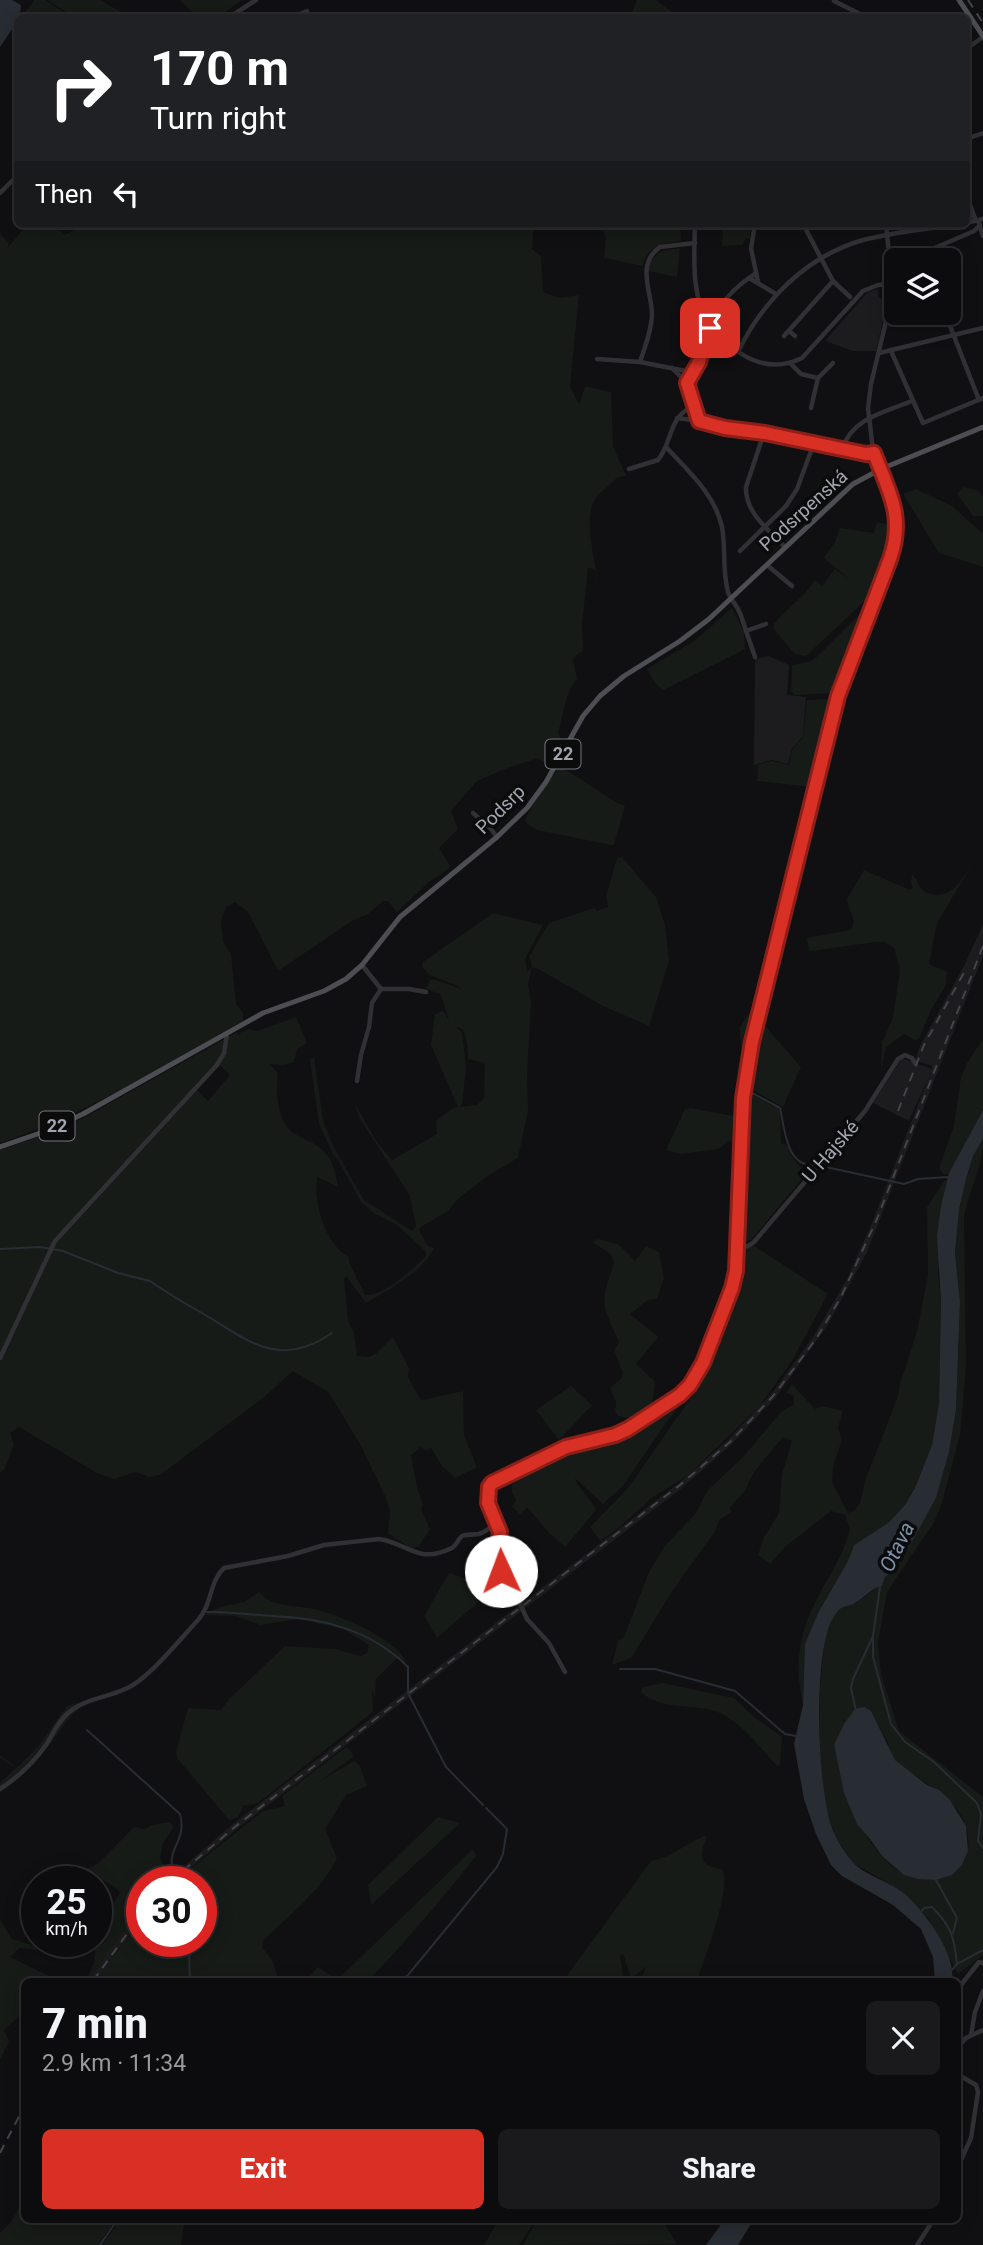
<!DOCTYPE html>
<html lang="en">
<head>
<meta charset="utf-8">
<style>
	:root { --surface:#0c0b0d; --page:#1a191b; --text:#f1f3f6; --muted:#9a9b9d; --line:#2c2b2e; --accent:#d93025 }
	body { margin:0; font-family:Roboto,sans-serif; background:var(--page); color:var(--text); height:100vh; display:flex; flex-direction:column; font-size:26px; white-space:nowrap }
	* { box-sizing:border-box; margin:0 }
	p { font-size:23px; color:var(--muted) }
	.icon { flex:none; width:38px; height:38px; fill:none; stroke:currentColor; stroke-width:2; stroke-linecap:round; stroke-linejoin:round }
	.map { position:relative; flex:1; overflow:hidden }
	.details { position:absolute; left:21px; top:1978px; width:940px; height:245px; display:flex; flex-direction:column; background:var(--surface); border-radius:10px; box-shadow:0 4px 18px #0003,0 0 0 2px var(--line) }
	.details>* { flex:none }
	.top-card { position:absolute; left:14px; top:14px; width:956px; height:214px; border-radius:10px; box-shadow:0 4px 18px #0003,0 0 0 2px var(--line); background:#202124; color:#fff; overflow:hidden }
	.controls { position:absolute; left:884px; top:248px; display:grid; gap:14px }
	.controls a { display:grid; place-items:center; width:77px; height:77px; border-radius:10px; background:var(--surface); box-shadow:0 4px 18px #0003,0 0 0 2px var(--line); font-size:35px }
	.speed { position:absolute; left:21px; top:1866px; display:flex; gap:14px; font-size:35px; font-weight:700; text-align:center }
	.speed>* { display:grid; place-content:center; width:91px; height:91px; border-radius:50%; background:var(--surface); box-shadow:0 4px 18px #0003,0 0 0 2px var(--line); line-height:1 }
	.speed small { font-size:18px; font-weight:400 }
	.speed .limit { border:10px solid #d22; background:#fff; color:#111 }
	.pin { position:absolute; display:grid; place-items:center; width:60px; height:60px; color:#fff; margin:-30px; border-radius:14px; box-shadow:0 4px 10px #0006 }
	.me { position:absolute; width:77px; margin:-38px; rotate:358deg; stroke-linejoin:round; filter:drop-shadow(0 0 5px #0008) }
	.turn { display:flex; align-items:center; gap:24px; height:147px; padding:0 21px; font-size:32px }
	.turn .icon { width:91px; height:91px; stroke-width:2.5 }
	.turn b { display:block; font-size:49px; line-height:60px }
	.then { display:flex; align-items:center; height:66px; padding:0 21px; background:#0003; gap:14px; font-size:26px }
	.round { display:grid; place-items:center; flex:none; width:74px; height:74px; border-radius:10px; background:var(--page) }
	.summary { display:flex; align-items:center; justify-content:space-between; height:119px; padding:0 21px }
	h1 { font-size:42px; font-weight:800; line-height:52px }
	.cta { display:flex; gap:14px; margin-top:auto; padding:14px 21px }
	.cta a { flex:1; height:80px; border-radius:10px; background:var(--accent); color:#fff; font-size:28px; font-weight:800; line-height:80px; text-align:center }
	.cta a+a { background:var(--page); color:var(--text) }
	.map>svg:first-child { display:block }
</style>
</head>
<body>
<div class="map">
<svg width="983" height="2245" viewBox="0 0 983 2245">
	<rect width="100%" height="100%" fill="#100f11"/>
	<g fill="#1c1c1e">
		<path d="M878 289V296L881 299H888L876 351H853L825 341 868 292Z"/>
		<path d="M769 656 789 665 787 695 806 697 803 736 792 749 788 764 772 760 754 765 755 659Z"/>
		<path d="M983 924V956L867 1252 829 1323 776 1397 732 1444 682 1488 238 1828 175 1881H167L234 1823 679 1483 728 1440 772 1393 813 1337 847 1279 874 1218 930 1074 909 1121 873 1103 902 1058 932 1069V1066L915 1060 920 1046 965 964Z"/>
		<path d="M142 1908V1917L96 1981H89L117 1939Z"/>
	</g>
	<g fill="#161b17" fill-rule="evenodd">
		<path d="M34 0H45L72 17H22Z"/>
		<path d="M47 0H100L130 17H74Z"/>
		<path d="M180 0H242L218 17 198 18Z"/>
		<path d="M637 0H656L679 17H630Z"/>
		<path d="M28 224H50L65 235 85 224H534L532 249 541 256 543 292 559 298 579 295 570 386 579 405 585 386 611 392 613 446 626 476C617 476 613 481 607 487 603 491 598 495 595 499 582 520 597 564 598 588L595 569 588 568 582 625 583 652 579 653 573 660 577 679C565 692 564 715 558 732L563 745 551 768 538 758 505 769 477 781 451 811 458 829 439 848 451 867 429 882 397 912 388 901H383L368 914 352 921 278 971 248 912 235 902 226 907 221 920 223 941 231 954 236 1004 243 1013V1021C162 1067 89 1113 0 1143V234L9 243 8 247Z"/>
		<path d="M601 224H680L681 241C664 243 646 246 643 266L604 258 606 237Z"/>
		<path d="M723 224H750V239L746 238 742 245 722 246Z"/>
		<path d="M680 248 677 277 648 271 650 262 659 252Z"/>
		<path d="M964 487 979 491 983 497V516H973L957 494Z"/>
		<path d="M916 489 952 506 981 532 983 531V567L939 553 903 494Z"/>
		<path d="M877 522 894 526 883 563 869 597 806 656 794 654 774 629V624C787 608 805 596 815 580L822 586 835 569 850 580 824 558 835 542 840 528 874 533Z"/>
		<path d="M732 608 744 632 745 649 663 690 655 683 647 669 694 641Z"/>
		<path d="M859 615 862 619 845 657 835 693 794 695 791 691 792 665 811 661 819 655Z"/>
		<path d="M832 699 811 787 757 781 758 765 772 761 789 765 792 750 803 737 807 700Z"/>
		<path d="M560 766 617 803 625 806 614 844 611 845 537 830 525 822C527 811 552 778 560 766Z"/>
		<path d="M622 857 656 897 665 925 669 961 649 1026 603 1006 538 969 532 967 528 984 531 1003 527 1075 528 1111 518 1158 489 1175 459 1198 448 1211 421 1227 419 1230 428 1246 434 1248C425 1270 387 1291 366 1303L346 1276 344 1279 348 1320 354 1333 357 1356 369 1357 378 1352 393 1337 409 1368 408 1377 420 1399 423 1400 463 1391 464 1435 477 1467 455 1478 442 1466 431 1448 426 1451 419 1446V1449L411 1455 417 1488 423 1504 421 1509 430 1529 419 1546 411 1549 388 1533 390 1511 385 1496 359 1442 328 1392 293 1371 263 1398 160 1475 149 1477 136 1472 114 1479 97 1473 19 1427 10 1433 14 1445 5 1468 0 1473V1150L50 1133 85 1117 237 1032 240 1036V1033L248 1029 257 1031 296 1017 307 1043 297 1049 294 1062 284 1065 269 1064 278 1073C276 1091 276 1117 291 1131 303 1141 316 1140 328 1156 334 1164 336 1177 338 1187L317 1177C313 1202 325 1244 349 1257V1262L365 1295C382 1297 415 1268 426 1256V1252L397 1225 375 1214 361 1202 337 1158 334 1156 319 1124 310 1060 314 1057 323 1120 333 1146 364 1200 412 1231 416 1226 410 1196 360 1119 354 1103 377 1142 392 1160 437 1134 436 1121 453 1108 458 1107 431 1045 435 1014 443 1011 449 1020C446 1011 444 1002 440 994L426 989 430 980H436L461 989 458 986 430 975 422 967 423 962 493 913 543 925 525 959 527 972 532 967 529 957 549 923 594 908 597 911 608 907 606 896 617 858ZM455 1026 463 1030C467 1039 468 1048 468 1059L485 1063 484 1098 477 1105 458 1107 462 1105 466 1067 462 1032ZM220 1065 230 1075 208 1101 197 1090Z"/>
		<path d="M973 863 937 923 929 964 947 972 946 985 931 1010 919 1039 915 1040 904 1034 886 1047 881 1072 882 1043 893 1017 900 970 894 948 885 942H875L812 951 809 950 807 938 850 930C859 922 848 910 847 899L864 870 910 890 913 888 911 883 912 875C918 879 917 884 921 888 924 892 927 893 931 894 953 899 962 878 973 863Z"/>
		<path d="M758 1000 740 1086 735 1143 728 1141 719 1149 680 1154 666 1150 685 1109 691 1108 733 1116 737 1102V1079L741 1051 740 1027Z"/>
		<path d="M762 1027 767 1028 801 1067 783 1107 749 1088 754 1052Z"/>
		<path d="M983 1039V1110L949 1173 938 1272 941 1302 939 1403 932 1445 915 1488 905 1505 888 1523 854 1545 848 1561 818 1613 805 1644 803 1705C793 1659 800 1630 822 1589 833 1570 845 1550 850 1529L845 1515 831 1511 786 1546 770 1564 758 1555 764 1537 779 1513 782 1474 792 1441 783 1437 754 1472 745 1491 730 1507 731 1513 720 1519 714 1533 673 1590 631 1658 612 1665 618 1641 624 1637 649 1572 664 1547 695 1514 708 1490 742 1458 781 1412 794 1404V1396L786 1393 792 1384 815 1409 822 1406 843 1411 838 1428 842 1440 833 1466 832 1482 848 1513 855 1510 860 1503 865 1481 898 1396 900 1384 917 1331 928 1275 927 1207 949 1174H943L939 1168 954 1126 961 1077 967 1063Z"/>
		<path d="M749 1093 778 1108 780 1112 781 1143 787 1145 792 1157 806 1174 751 1240 742 1242 740 1240 747 1143 743 1139 745 1129 743 1128 746 1094Z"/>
		<path d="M983 1139C983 1170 968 1190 964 1219L966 1368 960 1435 941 1506 934 1522 887 1592 878 1643 881 1674 899 1731 983 1797V1955L958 1974 928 1918 900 1890 853 1863 834 1834 824 1801 820 1771V1688L825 1637 832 1620 841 1608 856 1603 877 1587 882 1586 885 1577 893 1571 936 1498 949 1452 956 1410 960 1301 955 1253 959 1210 966 1179 973 1156ZM871 1711C875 1722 881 1730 886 1739 890 1746 890 1753 894 1759 897 1763 902 1766 906 1769 928 1786 957 1797 966 1827 982 1886 912 1895 881 1855 849 1816 844 1794 834 1745Z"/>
		<path d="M597 1239 618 1244 635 1261 646 1246 659 1252 664 1278 657 1299 648 1300 630 1314 658 1337 636 1364 655 1382 652 1406 629 1418 618 1416 615 1412 616 1402 610 1388 622 1378 623 1373 614 1350 619 1342C601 1302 600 1304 614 1263L610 1253 593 1243Z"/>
		<path d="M753 1245 828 1294 792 1361 758 1408 687 1476 653 1497 620 1527 600 1541 590 1527 628 1488 692 1396 738 1276 739 1254 740 1250Z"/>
		<path d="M571 1386 592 1405 559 1440 536 1410Z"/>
		<path d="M685 1395 688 1396 668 1420 623 1486 603 1504 575 1478C578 1489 591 1498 596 1510L565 1547 550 1534 527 1507 520 1515 512 1506 516 1500 512 1492V1485L528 1468 535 1464 576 1446 621 1435Z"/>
		<path d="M449 1573 474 1581 485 1596 437 1638 424 1616Z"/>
		<path d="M259 1592C273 1608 295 1605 314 1609 337 1614 407 1642 407 1668L397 1658 376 1679 375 1698 372 1690 373 1711 368 1716 258 1803 243 1806C240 1814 239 1819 229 1820L177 1758 176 1752 188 1708 221 1710 229 1699 285 1646 335 1649 361 1656 367 1653 369 1645 343 1629 298 1619 260 1625 236 1616 204 1615 220 1607 244 1602Z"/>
		<path d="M663 1683 734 1698 753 1716 782 1737 780 1765 777 1766C759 1747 740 1720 715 1711 690 1703 661 1711 641 1692L643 1687Z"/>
		<path d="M78 1702V1710C65 1720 59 1733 49 1745 35 1762 19 1781 0 1792V1783L16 1768 0 1758V1755L17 1768 37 1748 67 1706Z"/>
		<path d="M346 1747 352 1752 353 1757 320 1781 354 1761 360 1766 367 1786 346 1795 325 1829 337 1858C324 1888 286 1918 263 1941L262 1947 273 1962 279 1981H98L107 1963 142 1920V1941H201V1929L204 1928 201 1926V1881H178V1879L263 1811 285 1806 282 1796Z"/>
		<path d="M438 1817 460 1823 371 1905 368 1885Z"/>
		<path d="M169 1822 174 1826 163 1843 160 1858 167 1870H176L167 1881H142V1908L117 1939 89 1981H86L94 1963 96 1931 120 1893 116 1888 85 1870 99 1863 134 1827 145 1829 152 1825Z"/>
		<path d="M704 1836 707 1837C699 1856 698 1866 722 1869 733 1885 704 1961 697 1981H640L646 1967 631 1978 623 1954 620 1956 624 1981H563L651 1861C672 1857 685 1844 704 1836Z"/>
		<path d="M473 1849 476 1856C442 1899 406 1941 368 1981H305L318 1967 337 1980Z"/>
		<path d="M0 1920 12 1939 55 1952 19 1948 10 1957 59 1981H24V2012L4 2030 9 2041 0 2060Z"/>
		<path d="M24 2199V2219H116L98 2245H0V2233L11 2222Z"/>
		<path d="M121 2219H185L181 2245H102Z"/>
		<path d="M499 2219H536L519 2245H484Z"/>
		<path d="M538 2219H610L616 2225 622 2219H662L677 2244 523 2245Z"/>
	</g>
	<g fill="#272d33">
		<path d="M0 0H12L21 5 20 17 18 18 17 22 0 47Z"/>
		<path d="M983 1110V1139L973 1156 966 1179 959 1210 955 1253 960 1301 956 1410 949 1452 936 1498 909 1547 893 1571 885 1577 882 1586C871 1588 864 1598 855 1603 850 1606 844 1606 840 1609 837 1612 833 1618 831 1622 813 1659 817 1796 834 1833 838 1842 845 1852 851 1860 863 1875 886 1880 901 1891 922 1907 957 1954 952 1981H935L933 1957 921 1929 893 1905 842 1876 831 1865 816 1834 804 1799 794 1744 803 1705 805 1644 818 1613 848 1561 854 1545 888 1523 905 1505 915 1488 932 1445 939 1403 941 1302 937 1236 941 1206 949 1173Z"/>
		<path d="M864 1707 871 1711 895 1760 927 1785 939 1790 950 1800 966 1826 968 1851 962 1865 952 1875 936 1880 918 1879 904 1875 882 1856 870 1839 857 1824 844 1793 834 1745 844 1724 855 1709Z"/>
		<path d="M725 2219H754L738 2245H706Z"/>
	</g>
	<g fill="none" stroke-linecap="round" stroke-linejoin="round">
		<g stroke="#272d33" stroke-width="2">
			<path d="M745 1089 780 1108C785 1130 786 1168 816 1165"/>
			<path d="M821 1166 904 1184 918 1179 949 1177"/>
			<path d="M0 1249 40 1247 63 1251 118 1273 150 1281C167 1293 184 1303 202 1313 248 1340 278 1370 332 1333"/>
			<path d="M880 1587 873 1636V1657L891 1724 905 1742 934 1762 977 1803 981 1814 978 1841 983 1848"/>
			<path d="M207 1612C229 1611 250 1615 273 1616 323 1618 371 1630 408 1667V1693L446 1767 483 1805"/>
			<path d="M620 1669H655L735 1691 785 1734 796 1736"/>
			<path d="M856 1711 851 1688 853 1679 873 1636"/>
			<path d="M87 1730 180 1814C187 1838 169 1848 172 1865 173 1871 177 1876 179 1881"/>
			<path d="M936 1880 957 1918 953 1933"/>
			<path d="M921 1912 924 1908 932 1907C952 1927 954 1937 957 1964"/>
			<path d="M952 1970 957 1964 983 1950"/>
			<path d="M190 1981 189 1952 196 1941"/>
			<path d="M400 1981 408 1975 497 1867 503 1854 507 1829 486 1808"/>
			<path d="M100 2245 118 2219"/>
		</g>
		<g stroke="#313135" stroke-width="4.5">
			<path d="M834 1 868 18"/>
			<path d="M228 18 256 0"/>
			<path d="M290 18 307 11"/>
			<path d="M966 49 983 37"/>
			<path d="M966 139 983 133"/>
			<path d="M0 193 18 175"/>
			<path d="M966 194 976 221"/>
			<path d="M966 223 983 219"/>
			<path d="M695 224C694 260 691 296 710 328L699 361 687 383 699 421 725 428 764 433 866 454 874 452"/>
			<path d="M755 224 751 248 758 282"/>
			<path d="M803 224 833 281 850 297"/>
			<path d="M979 224 983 236"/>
			<path d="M925 261 924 256 928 251 974 231 980 225"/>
			<path d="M756 273C735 287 718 303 710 328 736 354 765 376 802 358L863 291 878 285 893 284"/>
			<path d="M749 278 776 294"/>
			<path d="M945 313 979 400"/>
			<path d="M789 331 795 336"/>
			<path d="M784 336 833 281"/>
			<path d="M891 351 923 423 983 398"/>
			<path d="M738 352C763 300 807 256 863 240 894 232 928 229 959 224"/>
			<path d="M879 353 983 328"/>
			<path d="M597 359 640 362 691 372"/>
			<path d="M640 362C645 347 652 329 652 313 651 290 636 264 660 247L695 243"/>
			<path d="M790 363 801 374 818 378"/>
			<path d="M672 368 687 383"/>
			<path d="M811 408 818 378 833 363"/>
			<path d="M677 418 699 421"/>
			<path d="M764 433 746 487C745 513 769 530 785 547"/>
			<path d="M666 447C687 470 715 494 722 527 726 548 722 570 728 592 730 599 736 604 739 611 742 617 744 625 746 631L766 624"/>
			<path d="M842 449C852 418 885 412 912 401"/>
			<path d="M629 469 658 460C673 442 668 416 694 406"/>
			<path d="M740 551 786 506 797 489 814 443"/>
			<path d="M767 565 792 586"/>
			<path d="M746 631 755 657"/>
			<path d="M473 813 491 829 497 837"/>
			<path d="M381 989H409L426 992"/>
			<path d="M357 1081 361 1055 369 1027 372 1003 381 989 362 965"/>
			<path d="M738 1248 748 1246 754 1242 865 1111 898 1059 905 1055 912 1058 915 1063"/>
			<path d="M0 1358 55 1241 217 1065 224 1053 227 1034"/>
			<path d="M565 1672 549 1643 527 1619 518 1599 501 1571 498 1547 501 1532 488 1503 489 1487 497 1480 566 1447 615 1435 628 1429 680 1395 697 1375 732 1288 736 1271 743 1098 752 1042 838 696 897 536 896 509 873 450 868 408 871 384 893 292 886 224"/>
			<path d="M0 1789C17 1778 34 1762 46 1745 53 1734 57 1723 67 1714 83 1699 106 1698 125 1689 148 1680 181 1638 198 1620 212 1605 209 1582 224 1568L288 1556 324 1545 379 1539C408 1543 417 1565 452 1548 457 1545 458 1539 462 1536 467 1534 474 1535 479 1534 486 1532 491 1527 497 1522"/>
			<path d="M957 1990 979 1962 983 1963"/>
			<path d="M971 2035 975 2012 983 1991"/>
			<path d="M957 2048 966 2038 983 2030"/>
			<path d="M957 2074 976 2085 978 2092 971 2138 957 2169"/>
			<path d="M917 2245 934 2219"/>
		</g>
		<g stroke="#4d4e54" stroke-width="5">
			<path d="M959 0 983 36"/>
			<path d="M0 1147 49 1130 83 1114 263 1013 324 991 346 979 362 965 400 917 497 837 527 808 546 782 583 716 600 696 624 676 680 641 709 619 853 484 881 469 983 427"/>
		</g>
		<g stroke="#44454a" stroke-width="2" stroke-dasharray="9 7" stroke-linecap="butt">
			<path d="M968 0 983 23"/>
			<path d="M898 1111 924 1045 966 969"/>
			<path d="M171 1881 236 1826 680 1485 730 1442 774 1395 816 1339 841 1297 877 1219 983 946"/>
			<path d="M93 1981 142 1913"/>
			<path d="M0 2153 24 2107"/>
		</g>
	</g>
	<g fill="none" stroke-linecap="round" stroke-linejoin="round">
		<defs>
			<path id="route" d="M501 1571 498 1547 500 1532 488 1503 489 1487 492 1483 566 1447 615 1435 628 1429 680 1395 690 1385 703 1363 732 1288 736 1271 743 1098 752 1042 838 696 890 559C905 516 889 492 874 453L866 454 765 433 725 428 699 421 687 383 699 362 710 328"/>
		</defs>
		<use href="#route" stroke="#8d1f18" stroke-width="18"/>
		<use href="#route" stroke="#d93025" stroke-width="12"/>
	</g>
	<g text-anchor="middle" stroke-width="7" stroke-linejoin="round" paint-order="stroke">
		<g fill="#0b0b0c" stroke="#75777f" stroke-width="2">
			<rect x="545.5" y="739.5" width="35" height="29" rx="5"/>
			<rect x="39.5" y="1111.5" width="35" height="29" rx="5"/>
		</g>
		<g font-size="18" font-weight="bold" fill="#a2a5b0">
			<text x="563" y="760">22</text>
			<text x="57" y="1132">22</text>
		</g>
		<g font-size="19" fill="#a2a5b0" stroke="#0b0b0c">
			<text transform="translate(803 510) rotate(-42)" y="7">Podsrpenská</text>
			<text transform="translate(500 809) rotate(-45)" y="7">Podsrp</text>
			<text transform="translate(830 1151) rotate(-49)" y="7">U Hajské</text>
		</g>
		<g font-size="21" font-style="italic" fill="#7b8fa9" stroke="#0b0b0c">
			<text transform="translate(897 1547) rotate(-64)" y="7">Otava</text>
		</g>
	</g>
</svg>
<div class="controls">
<a><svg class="icon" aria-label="layers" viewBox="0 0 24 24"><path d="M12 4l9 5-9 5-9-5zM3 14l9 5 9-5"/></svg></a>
</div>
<div class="speed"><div>25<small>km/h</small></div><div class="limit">30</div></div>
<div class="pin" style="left:710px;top:328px;background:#d93025"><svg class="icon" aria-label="arrive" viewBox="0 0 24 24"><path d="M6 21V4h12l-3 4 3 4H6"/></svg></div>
<svg class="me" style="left:501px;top:1571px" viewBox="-20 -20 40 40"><circle r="19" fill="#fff"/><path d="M0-13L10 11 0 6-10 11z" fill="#d93025"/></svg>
<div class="top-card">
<div class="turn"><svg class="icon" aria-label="right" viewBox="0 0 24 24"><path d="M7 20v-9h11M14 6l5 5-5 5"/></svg><div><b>170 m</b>Turn right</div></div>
<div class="then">Then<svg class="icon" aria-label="left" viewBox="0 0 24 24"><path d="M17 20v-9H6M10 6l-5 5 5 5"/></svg></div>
</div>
<section class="details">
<div class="summary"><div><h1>7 min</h1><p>2.9 km · 11:34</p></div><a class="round"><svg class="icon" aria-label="close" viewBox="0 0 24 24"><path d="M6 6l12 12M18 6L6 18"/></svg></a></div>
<div class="cta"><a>Exit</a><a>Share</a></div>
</section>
</div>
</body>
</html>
